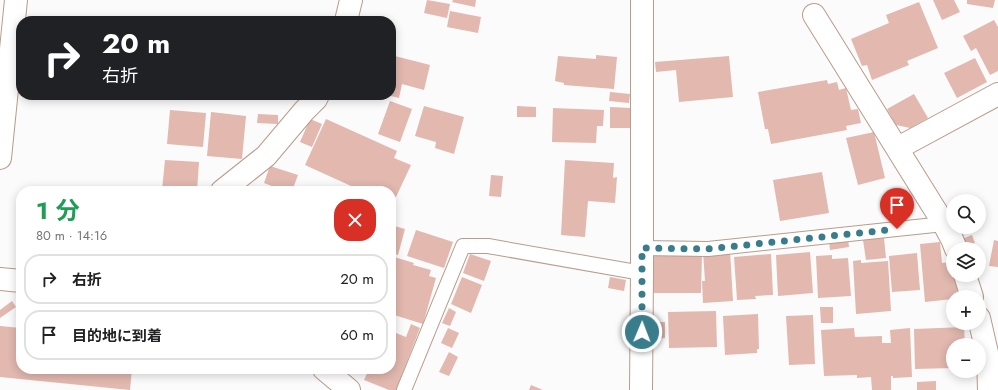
<!DOCTYPE html>
<html lang="ja">
<head>
<meta charset="utf-8">
<style>
	:root { --surface:#fff; --page:#f6f6f6; --text:#202124; --muted:#757577; --line:#e0e0e0 }
	body { margin:0; font-family:Jost,"Noto Sans JP",sans-serif; background:var(--page); color:var(--text); height:100vh; display:flex; flex-direction:column; font-size:15px; white-space:nowrap }
	* { box-sizing:border-box; margin:0 }
	p { font-size:13px; color:var(--muted) }
	.icon { flex:none; width:22px; height:22px; fill:none; stroke:currentColor; stroke-width:2; stroke-linecap:round; stroke-linejoin:round }
	.map { position:relative; flex:1; overflow:hidden }
	.details { position:absolute; left:16px; top:186px; width:380px; height:188px; display:flex; flex-direction:column; background:var(--surface); border-radius:16px; box-shadow:0 2px 10px #0003 }
	.details>* { flex:none }
	.banner { position:absolute; left:16px; top:16px; width:380px; height:84px; border-radius:16px; box-shadow:0 2px 10px #0003; background:#202124; color:#fff; overflow:hidden }
	.controls { position:absolute; left:946px; top:194px; display:grid; gap:8px }
	.controls a { display:grid; place-items:center; width:40px; height:40px; border-radius:50%; background:var(--surface); box-shadow:0 2px 10px #0003; font-size:20px }
	.pin { position:absolute; display:grid; place-items:center; width:34px; height:34px; color:#fff; margin:-41px -17px; border-radius:50% 50% 50% 0; rotate:-45deg; box-shadow:0 0 4px #0007 }
	.pin .icon { rotate:45deg }
	.me { position:absolute; width:44px; margin:-22px; rotate:1deg; stroke-linejoin:round; filter:drop-shadow(0 0 3px #0008) }
	.turn { display:flex; align-items:center; gap:14px; height:84px; padding:0 20px; font-size:18px }
	.turn .icon { width:52px; height:52px; stroke-width:2.5 }
	.turn b { display:block; font-size:28px; line-height:34px }
	.round { display:grid; place-items:center; flex:none; width:42px; height:42px; border-radius:16px; background:var(--page) }
	.summary { display:flex; align-items:center; justify-content:space-between; height:68px; padding:0 20px }
	h1 { font-size:24px; font-weight:700; line-height:30px; color:#1e9e55 }
	ul { padding:0; list-style:none }
	li { display:flex; align-items:center; gap:12px; height:50px; margin:0 8px 6px; padding:0 12px; border:2px solid var(--line); border-radius:16px }
	li div { flex:1 }
	li b { display:block; font-size:15px }
	li em { font-style:normal }
	.map>svg:first-child { display:block }
</style>
</head>
<body>
<div class="map">
<svg width="998" height="390" viewBox="0 0 998 390">
	<rect width="100%" height="100%" fill="#fbfbfb"/>
	<g fill="#e2b8af">
		<path d="M427 0 450 4 447 18 424 13Z"/>
		<path d="M453 0H476L475 7 452 2Z"/>
		<path d="M933 0H954L960 12 942 20Z"/>
		<path d="M967 0H995L993 8 967 4Z"/>
		<path d="M919 2 938 48 907 61 909 65 872 80 867 65 862 66 851 39 889 23 886 15Z"/>
		<path d="M450 11 481 17 478 33 447 27Z"/>
		<path d="M994 20 998 27V71L990 75 976 48 971 51 963 36Z"/>
		<path d="M391 55 430 65 424 90 402 84 399 98 391 96Z"/>
		<path d="M596 55 617 57 614 89 564 85V83L555 81 558 56 596 59Z"/>
		<path d="M729 56 733 97 679 102 676 70 656 72 655 62Z"/>
		<path d="M975 58 987 82 957 98 944 73Z"/>
		<path d="M827 80 828 84 837 82 839 90 846 88 851 110 858 109 861 123 846 126 847 130 771 144 768 129H765L758 92Z"/>
		<path d="M610 92 630 94 629 103 609 101Z"/>
		<path d="M914 94 928 118 910 128 896 125 887 109Z"/>
		<path d="M390 101 412 109 400 142 378 134Z"/>
		<path d="M424 106 464 117 454 154 435 148 436 142 415 136Z"/>
		<path d="M517 106 536 107V117H517Z"/>
		<path d="M610 107 631 108 630 128H610Z"/>
		<path d="M553 108 604 110 603 126H597L596 143 552 142Z"/>
		<path d="M170 110 206 113 203 147 167 144Z"/>
		<path d="M211 112 246 116 242 159 207 156Z"/>
		<path d="M258 114 278 115V124L257 123Z"/>
		<path d="M310 119 322 124 312 147 300 142Z"/>
		<path d="M326 119 397 151 394 158 411 165 396 197 391 195V191L381 190 380 191H362L305 165Z"/>
		<path d="M874 132 885 178 858 185 846 138Z"/>
		<path d="M165 160 199 162 197 191 162 190Z"/>
		<path d="M565 160 614 163 613 178 617 177 615 203 588 201 585 237 561 235Z"/>
		<path d="M270 166 298 175 292 191H285L264 183Z"/>
		<path d="M822 172 829 213 780 221 773 180Z"/>
		<path d="M491 175 503 176 501 197 489 196Z"/>
		<path d="M391 225 405 229 398 255 391 253Z"/>
		<path d="M416 230 453 242 444 268 407 256Z"/>
		<path d="M972 235 975 243 965 247 962 239Z"/>
		<path d="M884 238 886 258 866 260 863 240Z"/>
		<path d="M848 239 849 247 830 250 829 241Z"/>
		<path d="M994 240 998 241V267L989 266Z"/>
		<path d="M940 242 942 263 951 262 953 276 956 275 958 297H953V299L925 302 920 244Z"/>
		<path d="M730 250 733 301 703 303 702 281H705L703 252Z"/>
		<path d="M810 252 813 293 778 296 776 255Z"/>
		<path d="M917 253 920 290 892 292 889 256Z"/>
		<path d="M470 254 491 261 484 281 463 273Z"/>
		<path d="M771 254 773 295 755 296 756 299 737 300 734 257Z"/>
		<path d="M702 255 701 293H653L652 256Z"/>
		<path d="M832 255V259L848 258 851 296 818 298 816 256Z"/>
		<path d="M391 256 414 263 413 265 431 270 429 276 436 278 423 324 391 314Z"/>
		<path d="M861 260V263L888 261 891 311 856 314 853 261Z"/>
		<path d="M462 277 482 285 471 313 451 304Z"/>
		<path d="M610 277 626 280 624 291 608 288Z"/>
		<path d="M12 301 16 307 0 318V310Z"/>
		<path d="M820 307H833V323H821Z"/>
		<path d="M449 308 456 312 450 326 442 323Z"/>
		<path d="M716 311 717 347 669 348 668 312Z"/>
		<path d="M758 314 759 349H757V353L725 355 723 316Z"/>
		<path d="M813 315 815 364 789 365 786 316Z"/>
		<path d="M652 322H665V338L653 339Z"/>
		<path d="M411 324 420 328 396 390H389L364 380 369 369H391V331L406 337Z"/>
		<path d="M0 326 21 328V369H132L130 390 0 377Z"/>
		<path d="M964 327 965 345H953V368L915 369 914 329Z"/>
		<path d="M448 328 459 333 452 348 441 343Z"/>
		<path d="M854 328 855 337 882 336V343H891L890 330 910 328 912 377 893 378V376H891V390H872L871 377 857 378V375L824 376 821 330Z"/>
		<path d="M449 352 458 357 449 376 439 372Z"/>
		<path d="M936 381V390H917V382Z"/>
		<path d="M531 385 543 390H529Z"/>
	</g>
	<g fill="none" stroke-linecap="round" stroke-linejoin="round">
		<defs>
			<g id="lane">
				<path d="M642 248 708 249 944 224"/>
				<path d="M404 390 463 246H488L642 273"/>
			</g>
			<g id="street">
				<path d="M814 15 944 224 952 239 956 249"/>
				<path d="M346 21 351 0"/>
				<path d="M898 148 998 94"/>
				<path d="M0 158 16 0"/>
				<path d="M222 191 266 156 304 111 316 99 318 95"/>
				<path d="M965 275 972 297"/>
				<path d="M0 279 21 281"/>
				<path d="M979 318 988 357 989 390"/>
				<path d="M324 369 349 390"/>
				<path d="M641 390 642 273V0"/>
			</g>
		</defs>
		<use href="#lane" stroke="#b99c8b" stroke-width="16"/>
		<use href="#street" stroke="#b99c8b" stroke-width="24"/>
		<use href="#lane" stroke="#fff" stroke-width="14"/>
		<use href="#street" stroke="#fff" stroke-width="22"/>
	</g>
	<g fill="none" stroke-linecap="round" stroke-linejoin="round">
		<path stroke="#397d8c" stroke-width="7" stroke-dasharray="0 12.6" d="M642 332V248L708 249 897 229"/>
	</g>
</svg>
<div class="controls">
<a><svg class="icon" aria-label="search" viewBox="0 0 24 24"><circle cx="10" cy="10" r="6"/><path d="M15 15l6 6"/></svg></a>
<a><svg class="icon" aria-label="layers" viewBox="0 0 24 24"><path d="M12 4l9 5-9 5-9-5zM3 14l9 5 9-5"/></svg></a>
<a>+</a>
<a>−</a>
</div>
<div class="pin" style="left:897px;top:229px;background:#d93025"><svg class="icon" aria-label="arrive" viewBox="0 0 24 24"><path d="M6 21V4h12l-3 4 3 4H6"/></svg></div>
<svg class="me" style="left:642px;top:332px" viewBox="-20 -20 40 40"><circle r="17" fill="#397d8c" stroke="#fff" stroke-width="3"/><path d="M0-11L8 9 0 5-8 9z" fill="#fff"/></svg>
<div class="banner">
<div class="turn"><svg class="icon" aria-label="right" viewBox="0 0 24 24"><path d="M7 20v-9h11M14 6l5 5-5 5"/></svg><div><b>20 m</b>右折</div></div>
</div>
<section class="details">
<div class="summary"><div><h1>1 分</h1><p>80 m · 14:16</p></div><a class="round" style="background:#d93025;color:#fff"><svg class="icon" aria-label="close" viewBox="0 0 24 24"><path d="M6 6l12 12M18 6L6 18"/></svg></a></div>
<ul>
<li><svg class="icon" aria-label="right" viewBox="0 0 24 24"><path d="M7 20v-9h11M14 6l5 5-5 5"/></svg><div><b>右折</b></div><em>20 m</em></li>
<li><svg class="icon" aria-label="arrive" viewBox="0 0 24 24"><path d="M6 21V4h12l-3 4 3 4H6"/></svg><div><b>目的地に到着</b></div><em>60 m</em></li>
</ul>
</section>
</div>
</body>
</html>
